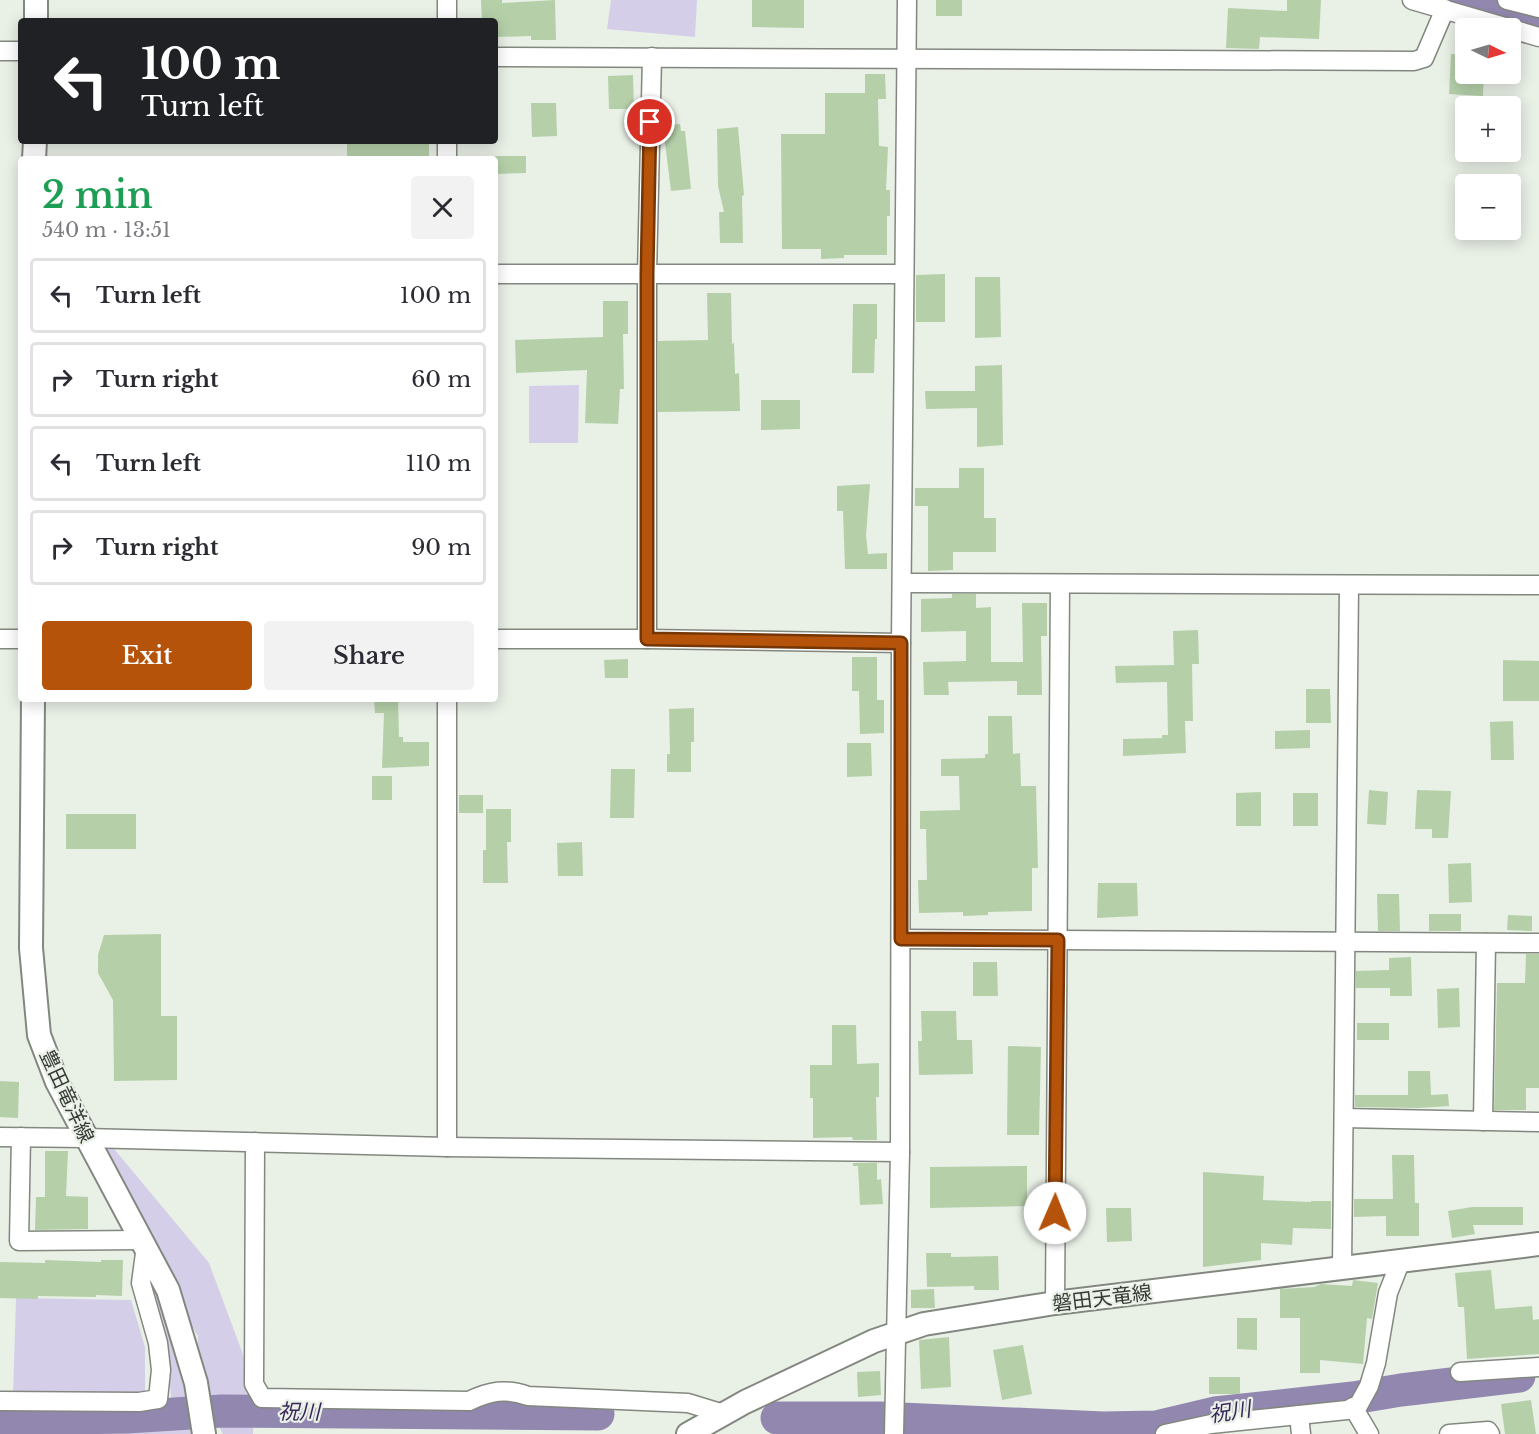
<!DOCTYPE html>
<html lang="en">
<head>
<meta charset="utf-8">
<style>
	:root { --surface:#fff; --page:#f2f2f3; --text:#2b2b33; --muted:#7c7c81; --line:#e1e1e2; --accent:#b45309 }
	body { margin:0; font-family:"Libre Baskerville","Noto Sans JP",serif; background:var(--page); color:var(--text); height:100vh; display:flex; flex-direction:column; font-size:22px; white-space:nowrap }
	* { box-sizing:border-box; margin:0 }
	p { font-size:20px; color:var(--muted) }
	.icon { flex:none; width:33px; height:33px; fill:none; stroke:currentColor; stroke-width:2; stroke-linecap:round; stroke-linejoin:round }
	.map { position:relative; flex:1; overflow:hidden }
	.sheet { position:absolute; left:18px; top:156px; width:480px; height:546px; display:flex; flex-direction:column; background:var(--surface); border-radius:6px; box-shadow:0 3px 15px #0003 }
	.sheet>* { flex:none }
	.guide { position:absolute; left:18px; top:18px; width:480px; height:126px; border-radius:6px; box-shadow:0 3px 15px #0003; background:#202124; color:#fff; overflow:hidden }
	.needle { width:39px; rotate:95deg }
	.fabs { position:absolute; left:1455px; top:18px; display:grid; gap:12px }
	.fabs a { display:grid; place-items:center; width:66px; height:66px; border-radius:6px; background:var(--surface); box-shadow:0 3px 15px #0003; font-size:30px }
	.pin { position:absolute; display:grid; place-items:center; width:51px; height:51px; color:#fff; margin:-26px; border:3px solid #fff; border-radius:50%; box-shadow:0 2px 6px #0007 }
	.me { position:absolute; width:66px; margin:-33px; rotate:1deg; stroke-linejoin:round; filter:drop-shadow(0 0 4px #0008) }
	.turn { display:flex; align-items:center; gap:21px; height:126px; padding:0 24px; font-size:27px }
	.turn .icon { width:78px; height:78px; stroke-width:2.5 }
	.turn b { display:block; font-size:42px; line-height:51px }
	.round { display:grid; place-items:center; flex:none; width:63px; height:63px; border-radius:6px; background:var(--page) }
	.headline { display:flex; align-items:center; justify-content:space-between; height:102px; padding:0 24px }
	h1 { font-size:36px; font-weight:600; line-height:45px; color:#1e9e55 }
	.action { display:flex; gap:12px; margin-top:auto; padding:12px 24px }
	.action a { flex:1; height:69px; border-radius:6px; background:var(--accent); color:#fff; font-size:24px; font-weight:600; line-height:69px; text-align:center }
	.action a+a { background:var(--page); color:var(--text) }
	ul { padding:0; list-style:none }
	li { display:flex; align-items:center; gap:18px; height:75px; margin:0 12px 9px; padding:0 12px; border:3px solid var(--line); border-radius:6px }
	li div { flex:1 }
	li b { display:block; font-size:22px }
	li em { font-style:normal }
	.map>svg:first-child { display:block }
</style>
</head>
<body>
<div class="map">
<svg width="1539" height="1434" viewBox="0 0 1539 1434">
	<rect width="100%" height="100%" fill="#e9f0e6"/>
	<g fill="#d5cee9">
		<path d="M611 0H697L695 37 607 29Z"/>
		<path d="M1412 0H1539V37Z"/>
		<path d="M579 385 578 443H529V386Z"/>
		<path d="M105 1138 209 1263 254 1384 253 1434H223L196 1383 198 1336 161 1276 92 1150Z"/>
		<path d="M154 1285 185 1381 192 1434H0V1411L161 1410 172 1406 166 1346 154 1301Z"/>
		<path d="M16 1298 131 1300 145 1347V1394H13Z"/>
	</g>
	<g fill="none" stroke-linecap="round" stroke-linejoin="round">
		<g stroke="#9287af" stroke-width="33">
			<path d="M1456 0 1539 22"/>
			<path d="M777 1418H879L1103 1428 1156 1427 1215 1413 1353 1398 1401 1390 1519 1376"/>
			<path d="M0 1419 127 1417 222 1411 598 1414"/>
		</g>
	</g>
	<g fill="#b5d0a9">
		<path d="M481 0H502V3L555 0 556 40H531V36L495 37V21H482Z"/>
		<path d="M752 0H804V28L752 27Z"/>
		<rect x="936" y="0" width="26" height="16"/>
		<path d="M1287 0H1321L1319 39 1260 37 1259 49 1226 48 1228 8 1287 11Z"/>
		<path d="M1451 54 1466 55V74H1484L1483 96 1449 94Z"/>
		<path d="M865 74H885L886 99H878L879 146 888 147 886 190H890V216H887V255H844V258L821 259V249H782L781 134H825V93H865Z"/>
		<path d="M633 75 634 109H609L608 76Z"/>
		<path d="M531 103H556L557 136 532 137Z"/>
		<path d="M680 124 681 131H685L691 189 671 191 663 126Z"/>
		<path d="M738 127 744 195 742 196 743 243H720L719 212H724L718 186 717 129Z"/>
		<rect x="347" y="141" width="82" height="18"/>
		<path d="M495 156H526V173L495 174Z"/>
		<path d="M945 274V322H916V275Z"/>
		<path d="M975 277H1000L1001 337 975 338Z"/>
		<path d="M707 293H731L732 344 734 343 735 374 739 373 740 411 658 412V341L708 340Z"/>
		<path d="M603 301H628V334H623L624 389H620L618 424 585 423 587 370 516 373 515 340 603 337Z"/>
		<path d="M853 304H877V339H875L874 373H852Z"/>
		<path d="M1002 365 1003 445 977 447V408L926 409 925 391H975V366Z"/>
		<path d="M761 400H800V429L761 430Z"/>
		<path d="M959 468H984V518H996V552H953V570L928 571V506H915V488H959Z"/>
		<path d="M870 484 866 535 868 554 887 553V569H845L843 511H837V486Z"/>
		<path d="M952 594H976V608L991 607V662H1023L1022 603H1047V636H1041L1042 695H1017V681L948 682 949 695H924L923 662 966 661V631L921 632V599L952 598Z"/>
		<path d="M1198 630 1199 664H1192L1193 721H1185L1186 753 1123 756V739L1162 738V735H1168L1167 682 1116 683 1115 666 1174 665 1173 631Z"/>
		<path d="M852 657H877V700H884V733L860 734 859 691H852Z"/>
		<path d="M628 659V678H605L604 660Z"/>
		<path d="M1503 660 1539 661V701H1503Z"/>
		<path d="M1306 689H1330L1331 723H1306Z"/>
		<path d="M374 699H398L399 737H403V742H429V766L382 768 384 713H375Z"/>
		<path d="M694 708V742H691V772H667V754H670L669 709Z"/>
		<path d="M988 716H1012L1013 754 1020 753 1021 786H1036L1038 868H1032V911L988 912V915L963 916V912L919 913 918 880H927L926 829H920V811L960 810 959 776H941V759L985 758V754H988Z"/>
		<path d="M1513 721 1514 760H1491L1490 722Z"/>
		<path d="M1310 730V748L1275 749V731Z"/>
		<path d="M847 743H871L872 776 847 777Z"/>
		<path d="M611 769H635L634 818H610Z"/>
		<rect x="372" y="776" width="20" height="24"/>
		<path d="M1369 790 1388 792 1386 825 1367 824Z"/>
		<path d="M1417 790 1451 791 1448 838H1432V829H1415Z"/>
		<path d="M1261 792V826H1236V793Z"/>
		<rect x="1293" y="793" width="25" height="33"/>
		<rect x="459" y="795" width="24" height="18"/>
		<path d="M486 809H511V842H507L508 883H483V850H486Z"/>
		<rect x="66" y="814" width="70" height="35"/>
		<path d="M582 842 583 876H558L557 843Z"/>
		<path d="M1471 863 1472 902 1449 903 1448 864Z"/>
		<path d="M1098 883H1137L1138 916 1097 918Z"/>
		<path d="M1377 894H1399L1400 931H1378Z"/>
		<rect x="1429" y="914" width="32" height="17"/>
		<path d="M1508 915 1532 916V931L1507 930Z"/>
		<path d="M161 934V1016H177V1080L114 1081 113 1000 98 973V955L104 935Z"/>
		<path d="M1526 954H1539V1088H1526V1110H1494L1497 983H1525Z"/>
		<path d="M1411 957 1412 996H1390V988H1356V971L1389 970V958Z"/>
		<path d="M973 962H997L998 996H973Z"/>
		<path d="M1459 988 1460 1027 1438 1028 1437 989Z"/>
		<path d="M921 1011H956L957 1040H972L973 1074 919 1075 918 1041H922Z"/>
		<rect x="1357" y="1023" width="32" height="17"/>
		<path d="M832 1025H856L857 1064 879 1063V1097H876L877 1140H853L852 1137 813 1138V1098H810V1065H832Z"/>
		<path d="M1008 1046 1041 1047 1039 1135H1007Z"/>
		<path d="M1408 1071H1430L1431 1095 1448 1094 1449 1106 1419 1108 1355 1107V1095H1408Z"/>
		<path d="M0 1081 19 1082 18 1118 0 1117Z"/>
		<path d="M45 1151H68L66 1196 88 1197V1229L35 1230 36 1197H45Z"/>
		<path d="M1392 1155H1414L1415 1203H1419V1236H1386V1216L1354 1217V1199H1393Z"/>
		<path d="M853 1163H877V1180L881 1179 883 1204 860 1205 858 1166H853Z"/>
		<path d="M1027 1166V1206L930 1208V1167Z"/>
		<path d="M1203 1172 1264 1176 1263 1200 1311 1202V1201H1331V1229L1293 1228 1292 1245 1261 1243V1260L1203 1267Z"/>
		<path d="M1472 1207H1523V1225H1473L1475 1234 1452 1238 1448 1211Z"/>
		<path d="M1106 1208H1131L1132 1241 1107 1242Z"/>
		<path d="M926 1253H951V1257L998 1256 999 1290H974V1286L927 1287Z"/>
		<path d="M45 1260 101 1262V1260H123L122 1296 96 1295V1297L38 1296V1299L0 1298V1262L45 1263Z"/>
		<path d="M1491 1270 1495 1309 1532 1306 1533 1320 1539 1319V1354L1467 1359 1464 1307H1458L1455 1273Z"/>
		<path d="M1353 1280 1378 1283 1372 1319 1367 1318 1363 1364 1320 1360V1373H1300V1318H1280V1289L1314 1287 1321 1284 1352 1286Z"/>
		<path d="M934 1289 935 1308H911V1290Z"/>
		<path d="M1237 1318H1257V1350L1237 1349Z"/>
		<path d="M949 1337 951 1387 921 1389 919 1340Z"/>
		<path d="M1023 1345 1032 1394 1002 1400 993 1350Z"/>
		<path d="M880 1371 881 1395 858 1397 857 1372Z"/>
		<rect x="1209" y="1377" width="31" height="17"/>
		<path d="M1531 1400 1536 1434H1505L1501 1404Z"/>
	</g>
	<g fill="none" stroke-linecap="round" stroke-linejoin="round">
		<defs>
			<g id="minor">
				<path d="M447 0V21"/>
				<path d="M1412 0 1539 37"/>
				<path d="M1507 0 1539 8"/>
				<path d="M0 51H21"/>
				<path d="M495 57 1414 61 1424 58 1445 9"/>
				<path d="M447 159V141"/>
				<path d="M495 274H904"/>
				<path d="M903 583 1539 585"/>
				<path d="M0 639H21"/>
				<path d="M495 639H647L901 643"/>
				<path d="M647 639V274L652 57"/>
				<path d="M447 699V1147"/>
				<path d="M901 939 1539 943"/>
				<path d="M1344 1118 1539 1122"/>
				<path d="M1483 1121 1486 943"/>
				<path d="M0 1137 85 1138 447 1147 900 1152"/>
				<path d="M21 1137 19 1241 142 1240"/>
				<path d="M255 1142 254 1384 262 1398 469 1401C490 1391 505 1388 528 1396L688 1403 724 1414"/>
				<path d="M1342 1267 1349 585"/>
				<path d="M1055 1303 1060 584"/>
				<path d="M1460 1372 1539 1367"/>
				<path d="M0 1401 139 1402 158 1399 161 1370 158 1343 141 1283 146 1246"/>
				<path d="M1353 1407 1369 1434"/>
				<path d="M1299 1415 1301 1434"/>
				<path d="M894 1434 900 1152 901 643 907 0"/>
				<path d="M1165 1434 1211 1424 1347 1410 1358 1406 1369 1386 1376 1363 1388 1293 1401 1260"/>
				<path d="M1449 1434 1488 1431 1490 1434"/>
			</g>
			<g id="major">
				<path d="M36 21V0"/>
				<path d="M34 159 35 141"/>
				<path d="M33 699 31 948 39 1035 57 1082 168 1290 196 1383 204 1434"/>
				<path d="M688 1434 745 1402 874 1341 924 1324 1055 1303 1539 1244"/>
			</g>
		</defs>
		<use href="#minor" stroke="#82887f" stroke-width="21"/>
		<use href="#major" stroke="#82887f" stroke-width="26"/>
		<use href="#minor" stroke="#fff" stroke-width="18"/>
		<use href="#major" stroke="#fff" stroke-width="22"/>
	</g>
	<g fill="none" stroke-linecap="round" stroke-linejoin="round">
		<defs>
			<path id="route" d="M650 122 647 274V639L901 643V939L1058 940 1055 1213"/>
		</defs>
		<use href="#route" stroke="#753606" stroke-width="15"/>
		<use href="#route" stroke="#b45309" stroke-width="10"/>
	</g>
	<g text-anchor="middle" stroke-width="4.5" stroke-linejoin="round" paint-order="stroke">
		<g font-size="20" fill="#383a37" stroke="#e9f0e6">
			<text transform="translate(67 1096) rotate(65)" y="7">豊田竜洋線</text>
			<text transform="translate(1102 1298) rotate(-7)" y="7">磐田天竜線</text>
		</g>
		<g font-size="21" font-style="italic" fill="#39275b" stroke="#e9f0e6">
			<text x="299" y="1419">祝川</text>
			<text transform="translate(1230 1412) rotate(-9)" y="7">祝川</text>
		</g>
	</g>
</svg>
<div class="fabs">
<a><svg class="needle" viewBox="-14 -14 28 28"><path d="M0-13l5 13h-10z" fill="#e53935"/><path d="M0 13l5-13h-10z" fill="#7c7c81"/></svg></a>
<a>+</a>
<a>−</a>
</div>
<div class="pin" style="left:650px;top:122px;background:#d93025"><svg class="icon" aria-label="arrive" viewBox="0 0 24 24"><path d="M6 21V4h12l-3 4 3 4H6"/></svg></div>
<svg class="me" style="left:1055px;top:1213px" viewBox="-20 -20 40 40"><circle r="19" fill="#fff"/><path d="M0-13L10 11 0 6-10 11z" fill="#b45309"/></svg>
<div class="guide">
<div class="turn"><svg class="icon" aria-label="left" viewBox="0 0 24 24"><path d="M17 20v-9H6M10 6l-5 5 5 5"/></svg><div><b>100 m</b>Turn left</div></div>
</div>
<section class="sheet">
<div class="headline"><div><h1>2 min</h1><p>540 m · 13:51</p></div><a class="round"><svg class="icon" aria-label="close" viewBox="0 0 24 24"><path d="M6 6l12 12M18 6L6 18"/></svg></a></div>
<ul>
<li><svg class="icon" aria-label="left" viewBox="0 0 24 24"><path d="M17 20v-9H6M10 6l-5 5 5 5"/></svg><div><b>Turn left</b></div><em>100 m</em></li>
<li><svg class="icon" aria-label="right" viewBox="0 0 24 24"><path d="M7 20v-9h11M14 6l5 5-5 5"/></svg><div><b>Turn right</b></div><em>60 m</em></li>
<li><svg class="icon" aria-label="left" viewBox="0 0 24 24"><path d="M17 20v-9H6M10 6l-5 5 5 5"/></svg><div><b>Turn left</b></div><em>110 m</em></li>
<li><svg class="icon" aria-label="right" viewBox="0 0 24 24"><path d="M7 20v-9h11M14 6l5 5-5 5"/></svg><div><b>Turn right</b></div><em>90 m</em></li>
</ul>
<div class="action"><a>Exit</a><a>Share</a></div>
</section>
</div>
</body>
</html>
